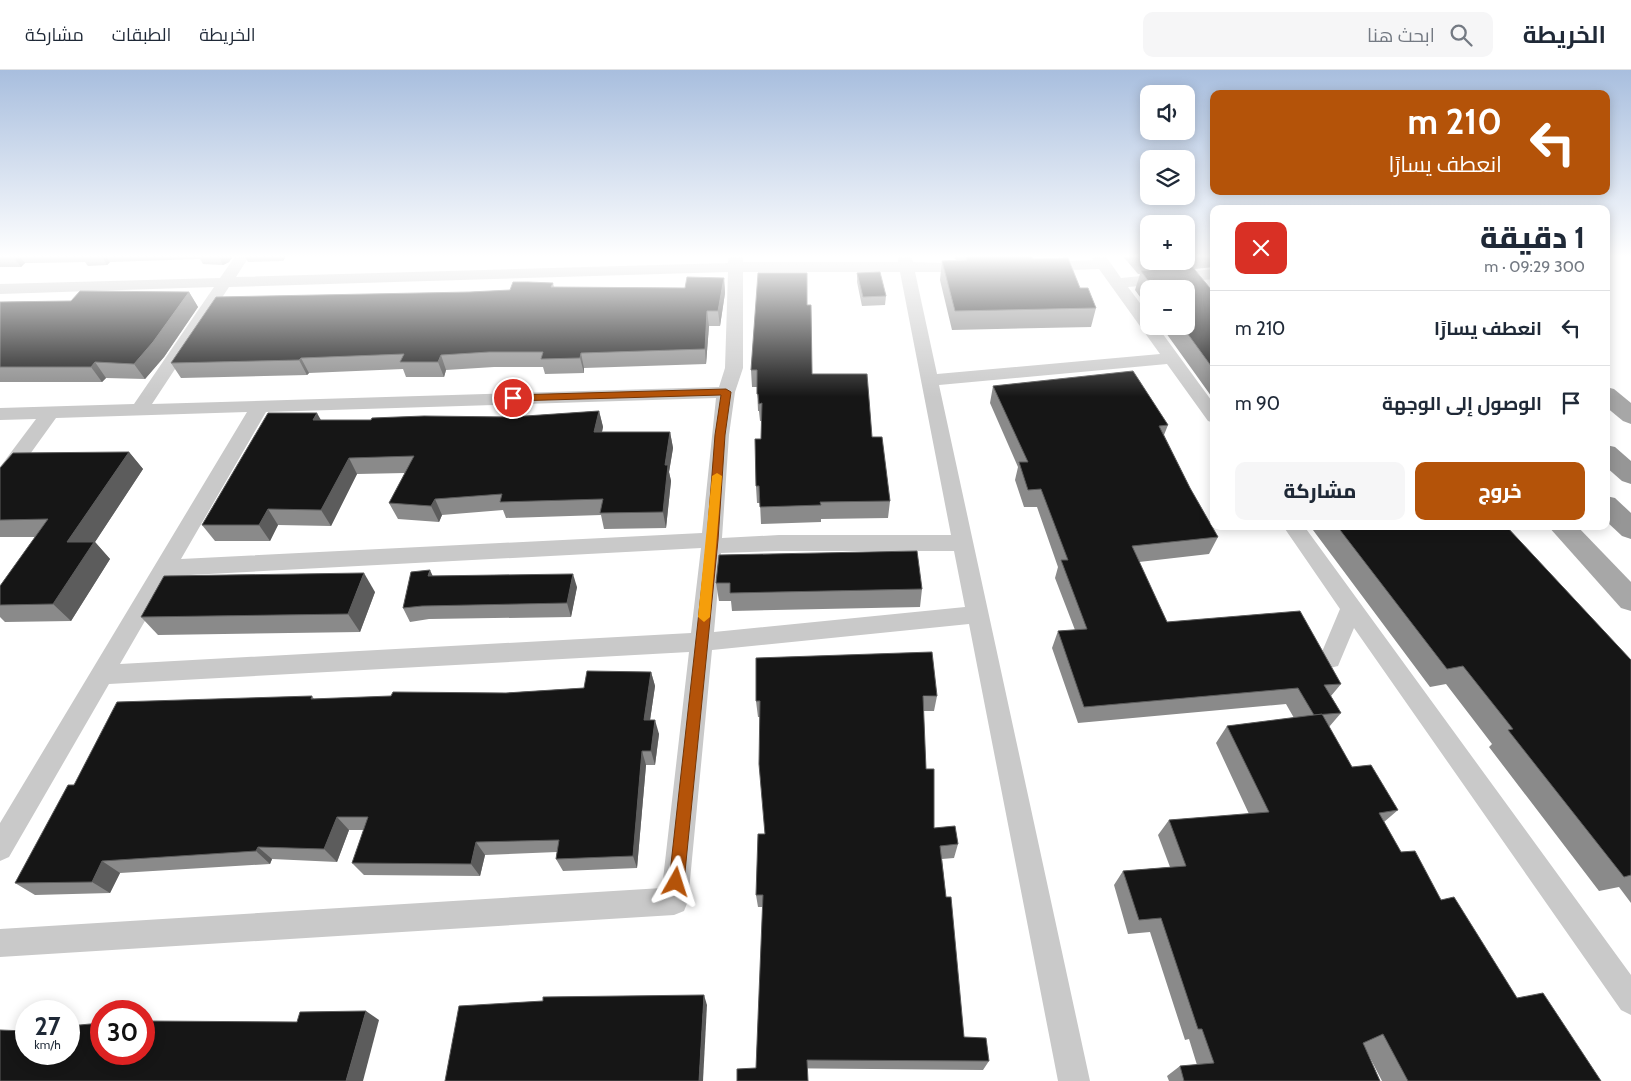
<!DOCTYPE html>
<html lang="ar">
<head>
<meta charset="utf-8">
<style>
	:root { --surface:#fff; --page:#f6f6f7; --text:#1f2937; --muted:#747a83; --line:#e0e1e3; --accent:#b45309 }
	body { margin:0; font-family:Cabin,Cairo,sans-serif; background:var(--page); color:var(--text); direction:rtl; height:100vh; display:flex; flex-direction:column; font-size:19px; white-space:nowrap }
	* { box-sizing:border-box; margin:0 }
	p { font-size:16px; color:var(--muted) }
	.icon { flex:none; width:28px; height:28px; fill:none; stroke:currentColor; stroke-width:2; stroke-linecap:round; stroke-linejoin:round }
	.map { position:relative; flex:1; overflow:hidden; direction:ltr }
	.sheet { position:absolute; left:1210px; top:135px; width:400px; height:325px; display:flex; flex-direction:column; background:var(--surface); border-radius:10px; box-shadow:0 2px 12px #0003; direction:rtl }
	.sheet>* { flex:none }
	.banner { position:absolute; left:1210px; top:20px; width:400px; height:105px; border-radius:10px; box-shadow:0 2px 12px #0003; direction:rtl; background:#b45309; color:#fff; overflow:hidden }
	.controls { position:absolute; left:1140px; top:15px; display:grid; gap:10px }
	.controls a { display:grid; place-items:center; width:55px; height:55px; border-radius:10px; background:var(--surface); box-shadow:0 2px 12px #0003; font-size:25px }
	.speed { position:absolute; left:15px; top:930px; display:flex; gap:10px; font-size:25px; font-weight:700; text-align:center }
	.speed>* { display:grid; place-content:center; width:65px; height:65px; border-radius:50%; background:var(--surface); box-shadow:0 2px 12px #0003; line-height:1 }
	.speed small { font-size:12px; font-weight:400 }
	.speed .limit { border:8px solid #d22; background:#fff; color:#111 }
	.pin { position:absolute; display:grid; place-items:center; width:42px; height:42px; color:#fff; margin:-21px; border:2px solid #fff; border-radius:50%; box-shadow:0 1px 5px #0007 }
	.me { position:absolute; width:55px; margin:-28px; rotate:6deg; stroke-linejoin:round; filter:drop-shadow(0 0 4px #0008) }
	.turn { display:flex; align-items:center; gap:18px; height:105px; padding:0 25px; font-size:22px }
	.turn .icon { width:65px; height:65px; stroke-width:2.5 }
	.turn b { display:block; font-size:35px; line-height:42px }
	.round { display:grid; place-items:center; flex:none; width:52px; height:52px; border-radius:10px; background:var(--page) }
	.summary { display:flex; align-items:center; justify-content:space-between; height:85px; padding:0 25px }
	h1 { font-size:30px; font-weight:800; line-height:38px }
	.action { display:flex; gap:10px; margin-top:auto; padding:10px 25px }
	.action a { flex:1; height:58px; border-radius:10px; background:var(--accent); color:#fff; font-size:20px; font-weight:800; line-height:58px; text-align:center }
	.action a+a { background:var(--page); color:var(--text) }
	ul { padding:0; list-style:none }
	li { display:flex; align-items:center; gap:15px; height:75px; padding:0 25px; border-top:1px solid var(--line) }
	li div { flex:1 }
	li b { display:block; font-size:19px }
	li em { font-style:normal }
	header { display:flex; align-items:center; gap:30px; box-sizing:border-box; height:70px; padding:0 25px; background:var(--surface); border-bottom:1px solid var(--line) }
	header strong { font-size:24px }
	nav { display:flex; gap:28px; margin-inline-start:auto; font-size:18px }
	.search { width:350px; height:45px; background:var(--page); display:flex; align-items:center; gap:12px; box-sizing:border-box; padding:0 18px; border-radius:10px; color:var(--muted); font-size:19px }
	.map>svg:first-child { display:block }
</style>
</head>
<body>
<header>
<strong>الخريطة</strong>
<div class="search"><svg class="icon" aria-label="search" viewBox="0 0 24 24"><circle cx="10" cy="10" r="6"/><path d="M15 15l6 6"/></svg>ابحث هنا</div>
<nav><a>الخريطة</a><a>الطبقات</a><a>مشاركة</a></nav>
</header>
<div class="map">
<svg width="1631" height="1011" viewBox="0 0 1631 1011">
	<rect width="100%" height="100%" fill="#fff"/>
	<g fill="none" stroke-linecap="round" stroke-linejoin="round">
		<g fill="#c9c9c9" fill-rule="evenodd">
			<path d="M236 185H250L236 207 728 193 729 185H743V192H898L897 185H911L913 192 974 194 977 197 969 202H915L937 304 1160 284 1099 199 1042 201 1037 199 1034 196 1037 193 1093 190 1090 185H1105L1121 208 1214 199V209L1128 217 1149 245V256H1157L1214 334V353L1208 351 1167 294 939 315 1090 1011H1058L969 554 712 580 688 831 684 841 674 845 0 887V859L662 818 689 582 109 614 9 787 0 791V753L247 342 56 348 7 416 0 418V397L36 349 0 350V338L134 334 214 217 0 224V214L220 208ZM728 202 725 298 719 317 152 334 229 217ZM743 202H900L951 465H779L722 468 729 365 735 322 743 298ZM716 328 702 463 181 489 266 342ZM701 478 691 563 120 594 171 506ZM779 481H954L965 537 714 562 721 483Z"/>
			<path d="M1283 456H1304L1631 905V945L1621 940 1354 558 1338 596 1330 598 1322 596 1319 589 1340 539Z"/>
		</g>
		<g fill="#a7a7a7" fill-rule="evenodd">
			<path d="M1606 317 1614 319 1631 333V354L1623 351 1606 337Z"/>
			<path d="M1548 456H1577L1631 512V541L1621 538Z"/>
		</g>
		<g fill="#969696" fill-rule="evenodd">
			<path d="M1606 375 1615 377 1631 391V414L1622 411 1606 397Z"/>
			<path d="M1606 426 1615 428 1631 443V469L1622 466 1606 451Z"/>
		</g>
	</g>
	<g fill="#8a8a8a">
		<path d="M0 185H234L229 192 223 195 203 194 200 189 110 192 107 195 88 196 85 192 25 193 21 197H0Z"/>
		<path d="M244 185H404L286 186 283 191 248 192Z"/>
		<path d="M953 185H1031L1033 189 1080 218 1096 238 1091 257 952 260 940 210 942 191 956 190Z"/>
		<path d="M1122 185H1149V191H1186V185H1214V197L1194 199 1214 223V330L1161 256H1186V219H1149V239L1135 220 1140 204H1138Z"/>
		<path d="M857 203 886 226 885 235 862 236 857 212Z"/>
		<path d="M724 208 725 223 720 256H709L706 294 584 298V303L545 304 543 297H494L446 300 444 307H406L403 299 309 303 307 305 181 308 171 293 470 222 510 220 553 213 554 217 685 218Z"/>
		<path d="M189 222 198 237 164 287 145 309 106 308 102 312H0V232L71 231Z"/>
		<path d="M807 235 812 304 872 367 890 431 888 448 821 449V452L761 454 760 433H757L756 416 761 369 762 351H760L759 341H758L757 317H752L751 300Z"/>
		<path d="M993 316 1168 355 1164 365 1190 418 1218 467 1209 484 1139 492 1167 552 1341 614 1331 626 1341 643 1329 657 1352 697 1398 740 1384 752 1401 782 1441 830 1517 928 1601 1011H1382L1367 982 1380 1011H1169L1167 1006 1180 996 1197 995 1189 969 1185 970 1150 862 1128 864 1114 815 1123 801 1170 797 1158 765 1169 750 1249 744 1216 673 1227 656 1294 648 1286 634 1078 653 1052 578 1058 561 1075 560 1055 508 1058 497 1037 437H1024L1015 410 1018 397 990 333Z"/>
		<path d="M599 341 603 357 602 362H670L673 378 669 402 671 411 666 458 604 459 601 445 506 448 503 440 442 445 439 452 398 449 389 433 405 403 357 404 331 456 278 455 270 471H215L202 455 321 350H371L511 347Z"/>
		<path d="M129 382 143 399 95 472 110 489 71 551 5 552 0 547V516L35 467H0V398Z"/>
		<path d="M1310 456H1506L1631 590V833L1619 817 1599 821 1489 677 1492 674 1446 614 1430 617Z"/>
		<path d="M719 485 922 519 920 537 732 541 731 531H719L716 513Z"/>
		<path d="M433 506 577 517 571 547 429 549 410 552 403 538Z"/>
		<path d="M375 522 360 562 158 565 141 547Z"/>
		<path d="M651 602 655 616 650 650 659 664 655 695H646L637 798 563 801 556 789 557 782 485 785 480 806 364 805 352 793 364 760H349L337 792 272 789 270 794 120 803 110 823 35 825 15 813 74 715 312 626 314 629 506 623 584 618Z"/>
		<path d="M937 626 934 641H923L926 699 934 758 958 774 954 788 942 789 946 827 964 967 989 991 983 1000 756 998 763 837H758L756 825 765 764 760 647H758L756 631Z"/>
	</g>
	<g fill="#5c5c5c">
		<path d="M12 185H18L25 193 21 197Z"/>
		<path d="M101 185H105L110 192 107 195Z"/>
		<path d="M218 185H234L229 192 223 195Z"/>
		<path d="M280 185H286V186L283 191Z"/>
		<path d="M724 208 725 223 720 256 718 241Z"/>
		<path d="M189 222 198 237 164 287 145 309 134 294Z"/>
		<path d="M707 241 709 256 706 294 705 279Z"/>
		<path d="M581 283 584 298V303L580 288Z"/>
		<path d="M441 285 446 300 444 307 438 292Z"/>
		<path d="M301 288 309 303 307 305 299 290Z"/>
		<path d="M95 292 106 308 102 312 91 297Z"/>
		<path d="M599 341 603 357 598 378 594 362Z"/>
		<path d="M317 343 326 359 313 350Z"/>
		<path d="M670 362 673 378 669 402 671 411 666 458 663 442 665 395Z"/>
		<path d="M129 382 143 399 95 472 110 489 71 551 53 534 67 472Z"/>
		<path d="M349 388 357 404 331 456 321 440Z"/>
		<path d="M435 429 442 445 439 452 431 436Z"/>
		<path d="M268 439 278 455 270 471 259 455Z"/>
		<path d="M430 500 436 513 428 506Z"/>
		<path d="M364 503 375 522 360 562 348 544Z"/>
		<path d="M573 504 577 517 571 547 567 533Z"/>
		<path d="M651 602 655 616 648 664 644 650Z"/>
		<path d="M655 650 659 664 655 695 651 681Z"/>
		<path d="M642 681 646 695 637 798 633 786Z"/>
		<path d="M337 747 349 760 337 792 324 779Z"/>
		<path d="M476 772 485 785 480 806 471 794Z"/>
		<path d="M258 777 272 789 270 794 256 781Z"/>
		<path d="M102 791 120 803 110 823 92 812Z"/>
		<path d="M704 925 707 935 703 1011H699Z"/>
		<path d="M366 941 379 950 363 1011H346Z"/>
	</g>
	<g fill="#161616" stroke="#5c5c5c">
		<path d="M965 185H1031L1033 189 1068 188 1080 218H1088L1096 238 955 241 942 191 967 190Z"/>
		<path d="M1191 195 1214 223V300L1182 256H1186V219H1154L1141 201Z"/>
		<path d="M880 202 886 226 863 227 857 203Z"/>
		<path d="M758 203H807V235H811L812 304H867L872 367H882L890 431 820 432 821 435 760 437 759 416H756L755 369H761L762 333 759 334 758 324H757V300H751Z"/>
		<path d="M687 207 724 208 718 241H707L705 279 581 283 580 288 541 289 543 282H489L441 285 438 292H400L404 284 301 288 299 290 171 293 216 227 470 222 510 220 513 212H528L553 213 551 217 685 218Z"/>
		<path d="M80 221 189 222 153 272 134 294 95 292 91 297H0V232L71 231Z"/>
		<path d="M1133 301 1168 355 1159 356 1190 418 1218 467 1132 476 1167 552 1300 541 1341 614 1324 615 1341 643 1314 645 1298 618 1084 637 1058 561 1087 559 1061 490H1068L1041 419 1028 420 1019 392H1028L993 316Z"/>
		<path d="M599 341 594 362H670L665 395H668L663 442 600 443 603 429 500 432 502 424 435 429 431 436 389 433 414 386 349 388 321 440 268 439 259 455H202L268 343H317L313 350H371L372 348 424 346 511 347Z"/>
		<path d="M129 382 67 472H94L53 534 0 535V516L48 449 0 450V398L13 383Z"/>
		<path d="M1337 456H1506L1631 590V805L1624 807 1508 660 1513 659 1463 596 1447 599Z"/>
		<path d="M917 481 922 519 730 523V513H716L719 485Z"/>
		<path d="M430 500 428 506 573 504 567 533 422 536 403 538 411 502Z"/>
		<path d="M364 503 348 544 141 547 164 506Z"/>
		<path d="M932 582 937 626H923L926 699H934V758L955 756 958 774 940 776 946 827H951L964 967 986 968 989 991 807 990 808 1011H737V999L756 998 763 825H756L758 764H765L759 694 760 631H756V588Z"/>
		<path d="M587 601 651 602 644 650H655L651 681H642L633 786 556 789 559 770 476 772 471 794 352 793 368 747H337L324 779 258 777 256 781 102 791 92 812 15 813 68 715H74L117 632 312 626 311 629 391 626 393 622 506 623 584 618Z"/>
		<path d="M1322 644 1352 697 1371 695 1398 740 1379 743 1401 782 1415 781 1441 830 1454 827 1517 928 1543 923 1601 1011H1408L1383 964 1363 973 1380 1011H1184L1180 996 1214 993 1202 959H1198L1161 848 1139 850 1123 801 1186 796 1169 750 1269 742 1227 656Z"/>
		<path d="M704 925 699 1011H445L459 936 543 931V927Z"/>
		<path d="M366 941 346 1011H0V960L26 961V984H69V956L101 953V984H144V951L297 952 300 942Z"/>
	</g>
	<linearGradient id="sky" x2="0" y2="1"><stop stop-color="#a8bede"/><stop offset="0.57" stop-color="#fff"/><stop offset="1" stop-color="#fff" stop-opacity="0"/></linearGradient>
	<rect width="1631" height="327" fill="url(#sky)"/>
	<path fill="#b45309" stroke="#753606" d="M726 319 731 322 725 365 718 470 684 812 681 817 676 819 671 817 669 812 707 470 715 365 721 325 513 331 508 328 513 325Z"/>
	<path fill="#f59e0b" d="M717 403 722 406 710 547 704 552 698 547 712 406Z"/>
</svg>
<div class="controls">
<a><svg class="icon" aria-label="sound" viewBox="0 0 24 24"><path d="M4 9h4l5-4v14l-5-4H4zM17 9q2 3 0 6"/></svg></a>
<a><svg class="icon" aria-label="layers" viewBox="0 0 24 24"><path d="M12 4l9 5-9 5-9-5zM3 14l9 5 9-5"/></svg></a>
<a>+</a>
<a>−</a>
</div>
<div class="speed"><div>27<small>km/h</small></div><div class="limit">30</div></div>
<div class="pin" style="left:513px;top:328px;background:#d93025"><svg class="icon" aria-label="arrive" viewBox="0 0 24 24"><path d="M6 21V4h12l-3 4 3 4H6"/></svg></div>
<svg class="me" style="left:676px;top:812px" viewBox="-20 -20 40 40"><path d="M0-17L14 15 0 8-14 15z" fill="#b45309" stroke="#fff" stroke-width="4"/></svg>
<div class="banner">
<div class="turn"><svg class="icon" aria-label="left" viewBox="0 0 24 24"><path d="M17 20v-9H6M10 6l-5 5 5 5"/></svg><div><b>210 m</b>انعطف يسارًا</div></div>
</div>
<section class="sheet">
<div class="summary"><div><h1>1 دقيقة</h1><p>300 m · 09:29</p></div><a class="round" style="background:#d93025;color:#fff"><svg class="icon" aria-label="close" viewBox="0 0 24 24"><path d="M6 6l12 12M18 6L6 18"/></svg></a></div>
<ul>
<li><svg class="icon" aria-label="left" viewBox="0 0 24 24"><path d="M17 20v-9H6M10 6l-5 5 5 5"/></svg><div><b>انعطف يسارًا</b></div><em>210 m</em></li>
<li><svg class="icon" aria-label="arrive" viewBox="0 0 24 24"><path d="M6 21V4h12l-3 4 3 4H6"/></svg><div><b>الوصول إلى الوجهة</b></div><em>90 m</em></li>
</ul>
<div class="action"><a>خروج</a><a>مشاركة</a></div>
</section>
</div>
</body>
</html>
